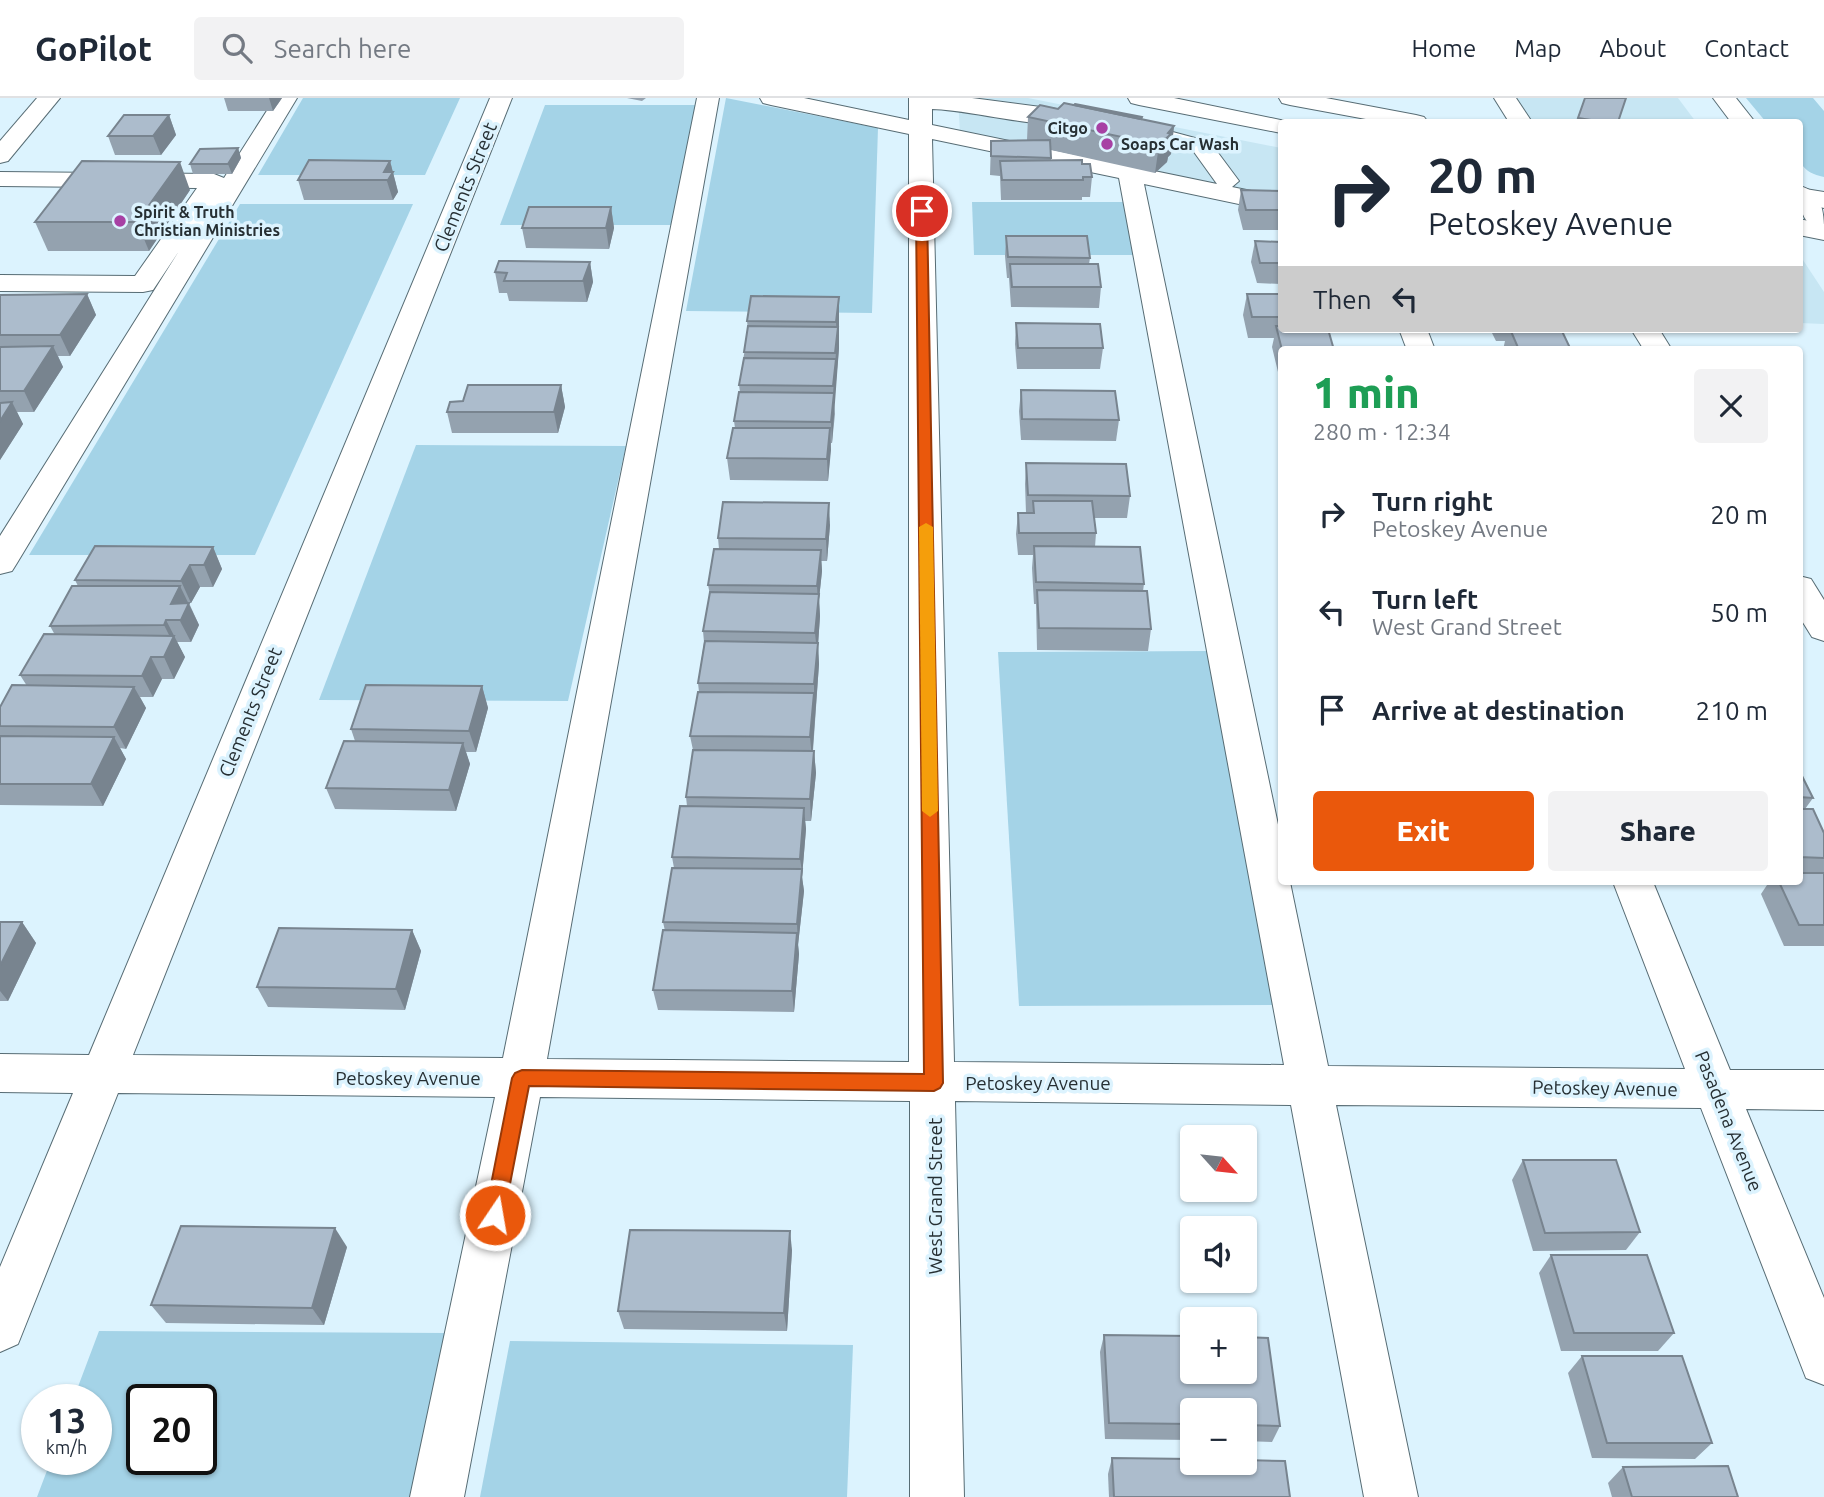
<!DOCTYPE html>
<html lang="en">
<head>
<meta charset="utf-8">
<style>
	:root { --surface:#fff; --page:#f2f2f3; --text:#1f2937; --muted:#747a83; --line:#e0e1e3; --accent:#ea580c }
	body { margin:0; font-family:Ubuntu,sans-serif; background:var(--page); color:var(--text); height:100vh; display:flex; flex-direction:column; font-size:26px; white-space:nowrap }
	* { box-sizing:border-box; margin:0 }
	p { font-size:23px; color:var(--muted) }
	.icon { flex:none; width:38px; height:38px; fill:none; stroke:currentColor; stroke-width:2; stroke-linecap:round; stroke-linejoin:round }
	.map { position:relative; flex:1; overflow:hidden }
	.panel { position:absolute; left:1278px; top:248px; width:525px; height:539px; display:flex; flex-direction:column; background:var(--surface); border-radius:7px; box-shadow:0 2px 5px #0004 }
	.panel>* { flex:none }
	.guide { position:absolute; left:1278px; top:21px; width:525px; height:214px; border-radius:7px; box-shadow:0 2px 5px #0004; background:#fff; color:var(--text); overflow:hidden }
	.needle { width:46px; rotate:117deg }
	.controls { position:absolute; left:1180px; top:1027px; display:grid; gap:14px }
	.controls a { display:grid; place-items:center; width:77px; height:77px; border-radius:7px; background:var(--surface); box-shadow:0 2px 5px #0004; font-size:35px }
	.speed { position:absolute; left:21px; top:1286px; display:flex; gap:14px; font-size:35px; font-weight:700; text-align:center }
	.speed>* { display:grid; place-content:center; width:91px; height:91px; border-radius:50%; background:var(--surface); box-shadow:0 2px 5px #0004; line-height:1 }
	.speed small { font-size:18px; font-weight:400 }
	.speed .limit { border:4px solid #111; border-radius:10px; background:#fff; color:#111 }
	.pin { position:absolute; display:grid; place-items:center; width:60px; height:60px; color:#fff; margin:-30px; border:4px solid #fff; border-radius:50%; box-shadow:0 2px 7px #0007 }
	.me { position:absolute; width:77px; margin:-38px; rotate:12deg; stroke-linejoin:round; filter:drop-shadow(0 0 5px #0008) }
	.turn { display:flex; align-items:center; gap:24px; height:147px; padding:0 35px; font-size:32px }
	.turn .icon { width:91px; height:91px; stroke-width:2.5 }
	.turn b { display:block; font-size:49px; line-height:60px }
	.then { display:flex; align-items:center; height:66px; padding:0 35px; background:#0003; gap:14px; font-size:26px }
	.round { display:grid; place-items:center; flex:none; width:74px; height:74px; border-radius:7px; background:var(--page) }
	.headline { display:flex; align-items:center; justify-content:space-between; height:119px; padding:0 35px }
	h1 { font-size:42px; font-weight:800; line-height:52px; color:#1e9e55 }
	.primary-button { display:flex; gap:14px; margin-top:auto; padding:14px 35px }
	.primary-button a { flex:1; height:80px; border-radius:7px; background:var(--accent); color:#fff; font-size:28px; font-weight:800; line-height:80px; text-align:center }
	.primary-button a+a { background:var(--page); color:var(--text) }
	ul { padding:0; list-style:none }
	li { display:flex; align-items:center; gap:21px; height:98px; padding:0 35px }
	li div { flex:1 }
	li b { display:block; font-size:26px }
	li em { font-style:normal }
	header { display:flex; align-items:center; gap:42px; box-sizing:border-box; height:98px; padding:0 35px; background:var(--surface); border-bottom:2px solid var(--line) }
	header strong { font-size:33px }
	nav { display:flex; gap:38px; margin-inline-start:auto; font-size:24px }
	.search { width:490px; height:63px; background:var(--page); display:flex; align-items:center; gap:18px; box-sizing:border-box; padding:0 24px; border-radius:7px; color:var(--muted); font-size:26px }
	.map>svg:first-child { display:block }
</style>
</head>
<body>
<header>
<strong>GoPilot</strong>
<div class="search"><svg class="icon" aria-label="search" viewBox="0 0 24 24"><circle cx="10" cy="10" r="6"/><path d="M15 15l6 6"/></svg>Search here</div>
<nav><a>Home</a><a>Map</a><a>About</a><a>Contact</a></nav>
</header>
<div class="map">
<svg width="1824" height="1399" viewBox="0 0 1824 1399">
	<rect width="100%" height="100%" fill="#dcf3fe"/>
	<g fill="#c7e6f3">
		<path d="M958 0H1028L1281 50V102L960 34Z"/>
		<path d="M1515 0H1678L1696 24H1531Z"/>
		<path d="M1799 156 1824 194V226L1799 225Z"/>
	</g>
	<g fill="#a4d3e7" fill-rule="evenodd">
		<path d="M303 0H460L425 77H258Z"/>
		<path d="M726 0 878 30 872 215 686 213Z"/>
		<path d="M1746 0H1813L1824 13V79C1791 72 1799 52 1799 24H1766Z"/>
		<path d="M545 7H701L675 127H500Z"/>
		<path d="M972 104H1125L1135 157H974Z"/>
		<path d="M240 106H413L255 457H29Z"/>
		<path d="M416 347 626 348 568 603 319 602Z"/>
		<path d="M1211 553 1280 907 1019 908 998 554Z"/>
		<path d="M99 1233 447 1235 412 1399H37L51 1362H96V1302H73ZM142 1302H201V1362H142Z"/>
		<path d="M510 1243 853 1247 847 1399H480Z"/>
	</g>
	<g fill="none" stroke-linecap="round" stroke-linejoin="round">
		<defs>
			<g id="minor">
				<path d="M275 0H297L17 465 12 473 0 476V438L179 153 153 192 143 194 0 193V177L135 178 197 90 0 88V74L214 76 224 80Z"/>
				<path d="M490 0H512L133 957 503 960 697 0H719L547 961 909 964V36L771 7 763 5 760 0H804L909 22V0H972L1079 14 1083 19 1079 24C1043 33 973 12 932 11V27L1217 86 1194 54 1131 37 1127 32 1131 27 1139 25 1210 44 1239 83 1232 89 1281 99V115L1144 86 1281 741V784H1290L1328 968 1685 971 1613 784H1653L1730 972H1824V1012L1746 1011 1824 1200V1287L1806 1280 1701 1010 1336 1007 1418 1399H1364L1291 1007 955 1003 964 1399H910V1003L540 999 464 1399H410L495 999 118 995 18 1246 0 1254V1169L73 995 0 994V956L89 957ZM932 41 1119 80 1284 967 954 964Z"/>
				<path d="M1494 0H1516L1532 24H1509Z"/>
				<path d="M1713 0H1736L1755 24H1731Z"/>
				<path d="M1799 88C1822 93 1824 113 1824 134 1801 128 1799 108 1799 88Z"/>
				<path d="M1399 231H1427L1435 252H1407Z"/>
				<path d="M1631 231H1659L1672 252H1644Z"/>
				<path d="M1799 478 1811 481 1824 502V543L1812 539 1799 518Z"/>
			</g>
			<g id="major">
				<path d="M1128 0H1174L1290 24H1281V35L1139 7 1131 5Z"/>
				<path d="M1279 0H1326L1416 17 1424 19 1428 24H1382L1290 7 1282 5Z"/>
				<path d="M1799 90 1824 94V110L1799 104Z"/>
				<path d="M1799 121 1824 126V142L1799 137Z"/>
			</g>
			<path id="highway" d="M37 0H60L8 63 0 65V43Z"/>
		</defs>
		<use href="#minor" stroke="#576c74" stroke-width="2"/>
		<use href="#major" stroke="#576c74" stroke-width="2"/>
		<use href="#highway" stroke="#576c74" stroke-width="2"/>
		<use href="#minor" fill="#fff" fill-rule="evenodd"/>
		<use href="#major" fill="#fff" fill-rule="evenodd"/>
		<use href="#highway" fill="#fff" fill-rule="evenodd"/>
	</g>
	<g fill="#94a2af">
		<path d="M224 0H282L273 13H228Z"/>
		<path d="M627 0H646L642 3Z"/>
		<path d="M1585 0 1618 24H1576Z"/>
		<path d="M1058 11 1142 21 1174 28 1171 56 1168 59 1167 64 1155 75 1051 52V63L1082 66 1092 79 1090 99H1082V102H1001L1000 78 990 77 991 43 1027 42 1028 19Z"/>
		<path d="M169 17 176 37 161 57H115L108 38Z"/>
		<path d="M238 50 241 60 232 76H193L190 66Z"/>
		<path d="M390 63 398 94 393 102H304L298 82Z"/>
		<path d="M190 92 149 153H48L35 124Z"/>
		<path d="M1241 92 1281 93V132H1243L1238 112Z"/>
		<path d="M611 109 614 130 609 151 526 150 522 130Z"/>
		<path d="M1006 138 1090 160 1089 166 1101 189 1099 210 1011 209 1009 180H1007L1005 158Z"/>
		<path d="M1255 143 1281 144V186L1257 185 1251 164Z"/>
		<path d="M590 164 593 184 587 204 509 203 507 195H499L495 174Z"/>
		<path d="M87 196 96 217 70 258H58L63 269 34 314H17L23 326 0 362V197Z"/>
		<path d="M1247 196H1281V231L1334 252H1281V274H1278L1272 249 1274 240H1248L1243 217Z"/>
		<path d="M839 199V250L834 306 835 316 832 345H831L828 383 730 382 727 360 735 330 734 323 740 294 739 287 748 232 747 223Z"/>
		<path d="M1016 225 1103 250 1100 271H1017L1015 246Z"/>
		<path d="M1490 231H1561L1571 252H1503L1505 243H1496Z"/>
		<path d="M561 287 565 309 558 335H452L447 314 463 303Z"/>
		<path d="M1021 292 1119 322 1116 343 1021 342 1019 313Z"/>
		<path d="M1026 365 1130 398 1127 420H1094L1096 435 1095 449 1144 486 1143 493 1151 531 1148 553 1037 552 1036 506H1034L1032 470 1033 457H1018L1016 436 1018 415H1026L1025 386Z"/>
		<path d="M830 427 827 463H821L822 473 819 501 820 518 818 547 819 566 813 653H814L816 675 811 723H805L806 731 802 779 804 793 798 847 799 856 794 914 658 912 653 892 665 833 663 824 674 770 672 759 687 708 686 699 693 652 690 638 699 594 698 585 704 544 703 533 710 497 708 487 719 451 718 440Z"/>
		<path d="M213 449 222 471 213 489H200L191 505H188H189L199 527 191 544H177L185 559 174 581H162L153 599H140L146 610 126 651 120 650 126 661 103 708 0 707V609L27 588 20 577 55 537 50 528 78 488 75 482Z"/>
		<path d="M482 588 488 610 476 654H466L470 666 456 713 335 711 326 690 355 643 351 631Z"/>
		<path d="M1799 672 1813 700 1805 711 1824 735V848H1784L1761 796 1769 784H1799Z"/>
		<path d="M0 824H22L36 845 8 903H0Z"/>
		<path d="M412 832 421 853 405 912 268 909 257 889Z"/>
		<path d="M1523 1062 1640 1134 1626 1152 1533 1153 1512 1082Z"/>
		<path d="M347 1149 324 1227 166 1225 151 1207Z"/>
		<path d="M792 1152 787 1233 624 1231 618 1213Z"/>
		<path d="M1551 1157 1674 1235 1658 1253H1561L1539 1175Z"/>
		<path d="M1104 1237 1280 1328 1272 1344 1244 1343V1312H1192V1342L1105 1341 1100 1254Z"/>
		<path d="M1582 1258 1712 1345 1695 1361 1592 1360 1568 1275Z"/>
		<path d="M1112 1360 1290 1399H1109L1108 1376Z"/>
		<path d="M1623 1369 1738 1399H1612L1608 1385Z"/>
	</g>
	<g fill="#78848f">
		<path d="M269 0H282L273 13Z"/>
		<path d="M169 17 176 37 161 57 153 38Z"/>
		<path d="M1174 28 1171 56 1168 59 1167 64 1155 75 1159 47Z"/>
		<path d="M238 50 241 60 232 76 228 66Z"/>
		<path d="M390 63 398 94 393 102 384 74Z"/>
		<path d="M180 64 190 92 149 153 137 124Z"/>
		<path d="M611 109 614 130 609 151 606 130Z"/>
		<path d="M590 164 593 184 587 204 583 183Z"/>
		<path d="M87 196 96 217 70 258 60 237Z"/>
		<path d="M839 199V250L832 345 831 324 837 240 836 224Z"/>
		<path d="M53 248 63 269 34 314 24 293Z"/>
		<path d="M561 287 565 309 558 335 554 314Z"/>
		<path d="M12 304 23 326 0 362V323Z"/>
		<path d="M830 330 831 352 828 383 827 361Z"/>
		<path d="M829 405 830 427 827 463 826 441Z"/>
		<path d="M213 449 222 471 213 489 204 467Z"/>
		<path d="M821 452 822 473 819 501 820 518 818 547 819 566 812 661 810 639 814 596V586L817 554 815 535 818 505 817 488Z"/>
		<path d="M190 467 200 489 191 505 181 483Z"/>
		<path d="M180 488 199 527 191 544 171 506Z"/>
		<path d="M166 522 185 559 174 581 164 559 172 543 164 527Z"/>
		<path d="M151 559 162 581 153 599 142 578Z"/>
		<path d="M482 588 488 610 476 654 469 633Z"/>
		<path d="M134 589 146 610 126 651 114 629Z"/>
		<path d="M114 639 126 661 103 708 91 686Z"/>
		<path d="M463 645 470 666 456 713 449 692Z"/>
		<path d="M814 653 816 675 811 723 810 701Z"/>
		<path d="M804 710 806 731 802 779 804 793 798 847 797 826 802 774 800 761Z"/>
		<path d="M22 824 36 845 8 903 0 893V868Z"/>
		<path d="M412 832 421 853 405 912 396 891Z"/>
		<path d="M797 835 799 856 794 914 792 893Z"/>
		<path d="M335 1130 347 1149 324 1227 312 1210Z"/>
		<path d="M790 1133 792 1152 787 1233 784 1215Z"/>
	</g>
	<g fill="#acbccc" stroke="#78848f" stroke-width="2">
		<path d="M1585 0H1626L1618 24H1604L1578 20Z"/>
		<path d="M1064 5 1174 28 1168 35 1171 36 1159 47 1028 19 1040 7 1058 11Z"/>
		<path d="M1075 6 1142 19 1141 21 1074 7Z"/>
		<path d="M124 17H169L153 38H108Z"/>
		<path d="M1050 42 1051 60 991 58V43Z"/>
		<path d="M238 50 228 66H190L200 51Z"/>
		<path d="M309 62 390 63 384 74H393L388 82H298Z"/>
		<path d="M1082 62V66H1090L1092 79H1083V82H1002L1000 63Z"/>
		<path d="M82 63 180 64 137 124H35Z"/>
		<path d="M1241 92 1281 93V112H1246Z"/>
		<path d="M529 109H611L606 130H522Z"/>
		<path d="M1006 138H1087L1090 160 1008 159Z"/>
		<path d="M1255 143 1281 144V165H1260Z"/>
		<path d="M499 163 590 164 583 183H504L507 175 495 174Z"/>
		<path d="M1010 166H1098L1101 189H1012Z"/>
		<path d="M87 196 60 237H0V197Z"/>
		<path d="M1247 196H1281V219H1252Z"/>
		<path d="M751 198 839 199 836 224 747 223Z"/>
		<path d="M1016 225 1100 226 1103 250H1018Z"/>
		<path d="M748 228 838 229 835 255 744 254Z"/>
		<path d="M1276 228H1281V231H1328L1334 252H1282Z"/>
		<path d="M1510 231H1561L1571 252H1519Z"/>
		<path d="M53 248 24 293H0V249Z"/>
		<path d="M744 260 836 261 833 288 739 287Z"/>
		<path d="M468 287H561L554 314H447L450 304 463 303Z"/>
		<path d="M1021 292 1115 293 1119 322 1022 321Z"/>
		<path d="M739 294 834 295 831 324 734 323Z"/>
		<path d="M12 304 0 323V305Z"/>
		<path d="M733 330H830L827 361 727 360Z"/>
		<path d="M1026 365 1126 366 1130 398 1028 397Z"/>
		<path d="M1033 403H1092L1096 435H1019L1018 415H1034Z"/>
		<path d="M723 404 829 405 826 441 718 440Z"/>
		<path d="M95 448 213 449 204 467H190L181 483 75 482Z"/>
		<path d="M1034 448 1140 449 1144 486 1036 484Z"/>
		<path d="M714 451 821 452 817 488 708 487Z"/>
		<path d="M72 488H180L171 506 189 505 181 522H166L164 527 50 528Z"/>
		<path d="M1037 492 1147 493 1151 531 1039 530Z"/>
		<path d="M710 494 819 496 815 535 703 533Z"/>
		<path d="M44 536 174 538 164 559H151L142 578 20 577Z"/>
		<path d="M705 543 818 545 814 586 698 585Z"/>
		<path d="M12 587 134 589 114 629 0 628V609Z"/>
		<path d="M366 587 482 588 469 633 351 631Z"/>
		<path d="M698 594 814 595 810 639 690 638Z"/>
		<path d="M0 638 114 639 91 686H0Z"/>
		<path d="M344 643 463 645 449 692 326 690Z"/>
		<path d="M693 652 814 653 810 701 686 699Z"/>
		<path d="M1799 672 1813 700 1799 699Z"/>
		<path d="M680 708 804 710 800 761 672 759Z"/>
		<path d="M1799 711H1813L1824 735V760L1799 759Z"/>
		<path d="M672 770 802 771 797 826 663 824Z"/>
		<path d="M1799 775H1824V827H1799L1779 784H1799Z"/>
		<path d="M0 824H22L0 868Z"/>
		<path d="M279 830 412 832 396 891 257 889Z"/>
		<path d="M663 832 797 835 792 893 653 892Z"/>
		<path d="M1523 1062H1616L1640 1134 1545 1135Z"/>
		<path d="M181 1128 335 1130 312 1210 151 1207Z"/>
		<path d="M630 1132 790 1133 784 1215 618 1213Z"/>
		<path d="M1551 1157H1647L1674 1235H1574Z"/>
		<path d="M1104 1237 1192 1238V1274H1244V1239L1268 1240 1280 1328 1244 1327V1312H1192V1326L1109 1325Z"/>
		<path d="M1582 1258H1682L1712 1345H1607Z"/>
		<path d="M1112 1360 1192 1361V1365H1244V1362L1285 1363 1290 1399H1114Z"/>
		<path d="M1728 1368 1738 1399H1632L1623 1369Z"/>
	</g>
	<path fill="#ea580c" stroke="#983908" stroke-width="2" d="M922 110 927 113 943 985 940 990 934 993 529 988 504 1117 502 1123 495 1126 488 1123 485 1117 512 980 515 975 522 972 924 976 916 113Z"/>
	<path fill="#f59e0b" d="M926 425 933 429 938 713 930 719 922 713 919 429Z"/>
	<g fill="#a740a4" stroke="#dcf3fe" stroke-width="2.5">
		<circle cx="1102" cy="30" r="7"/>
		<circle cx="1107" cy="46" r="7"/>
		<circle cx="120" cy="123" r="7"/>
	</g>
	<g text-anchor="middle" stroke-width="7" stroke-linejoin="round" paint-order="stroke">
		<g font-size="16" font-weight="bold" fill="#262f33" stroke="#dcf3fe" text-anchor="start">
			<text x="1088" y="36" text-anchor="end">Citgo</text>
			<text x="1121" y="52">Soaps Car Wash</text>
			<text x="134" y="120">Spirit &amp; Truth<tspan x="134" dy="18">Christian Ministries</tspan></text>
		</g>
		<g font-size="19" fill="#262f33" stroke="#dcf3fe">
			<text transform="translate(465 89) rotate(-68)" y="7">Clements Street</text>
			<text transform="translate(250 614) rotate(-68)" y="7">Clements Street</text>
			<text x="408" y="987">Petoskey Avenue</text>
			<text x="1038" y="992">Petoskey Avenue</text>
			<text transform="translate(1605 990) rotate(1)" y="7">Petoskey Avenue</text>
			<text transform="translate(1729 1023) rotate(68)" y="7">Pasadena Avenue</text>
			<text transform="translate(935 1098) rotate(-90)" y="7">West Grand Street</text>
		</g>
	</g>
</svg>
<div class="controls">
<a><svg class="needle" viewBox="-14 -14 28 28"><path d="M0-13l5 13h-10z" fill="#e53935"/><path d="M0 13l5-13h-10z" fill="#747a83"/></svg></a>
<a><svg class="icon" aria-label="sound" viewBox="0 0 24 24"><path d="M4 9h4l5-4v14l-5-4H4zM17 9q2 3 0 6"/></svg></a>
<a>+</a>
<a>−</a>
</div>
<div class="speed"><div>13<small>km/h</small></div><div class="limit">20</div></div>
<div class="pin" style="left:922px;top:113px;background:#d93025"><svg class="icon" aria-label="arrive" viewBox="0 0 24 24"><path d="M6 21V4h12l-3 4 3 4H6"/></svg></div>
<svg class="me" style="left:495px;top:1117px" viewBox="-20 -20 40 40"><circle r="17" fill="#ea580c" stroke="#fff" stroke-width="3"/><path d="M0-11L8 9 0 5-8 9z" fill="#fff"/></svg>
<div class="guide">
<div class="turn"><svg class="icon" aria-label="right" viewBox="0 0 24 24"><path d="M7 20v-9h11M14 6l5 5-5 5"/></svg><div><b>20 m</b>Petoskey Avenue</div></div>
<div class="then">Then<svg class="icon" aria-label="left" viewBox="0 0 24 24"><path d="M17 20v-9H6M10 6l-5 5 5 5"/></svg></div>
</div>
<section class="panel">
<div class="headline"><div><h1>1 min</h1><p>280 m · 12:34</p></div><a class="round"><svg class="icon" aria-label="close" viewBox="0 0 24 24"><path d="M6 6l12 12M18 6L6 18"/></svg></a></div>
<ul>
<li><svg class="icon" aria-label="right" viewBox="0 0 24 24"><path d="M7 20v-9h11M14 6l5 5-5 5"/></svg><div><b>Turn right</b><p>Petoskey Avenue</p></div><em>20 m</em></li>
<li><svg class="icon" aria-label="left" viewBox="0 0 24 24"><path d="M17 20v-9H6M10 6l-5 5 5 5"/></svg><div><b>Turn left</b><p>West Grand Street</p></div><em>50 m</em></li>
<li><svg class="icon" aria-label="arrive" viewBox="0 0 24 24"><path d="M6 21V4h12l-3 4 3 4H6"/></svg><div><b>Arrive at destination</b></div><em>210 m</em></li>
</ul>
<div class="primary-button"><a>Exit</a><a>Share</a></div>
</section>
</div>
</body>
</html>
